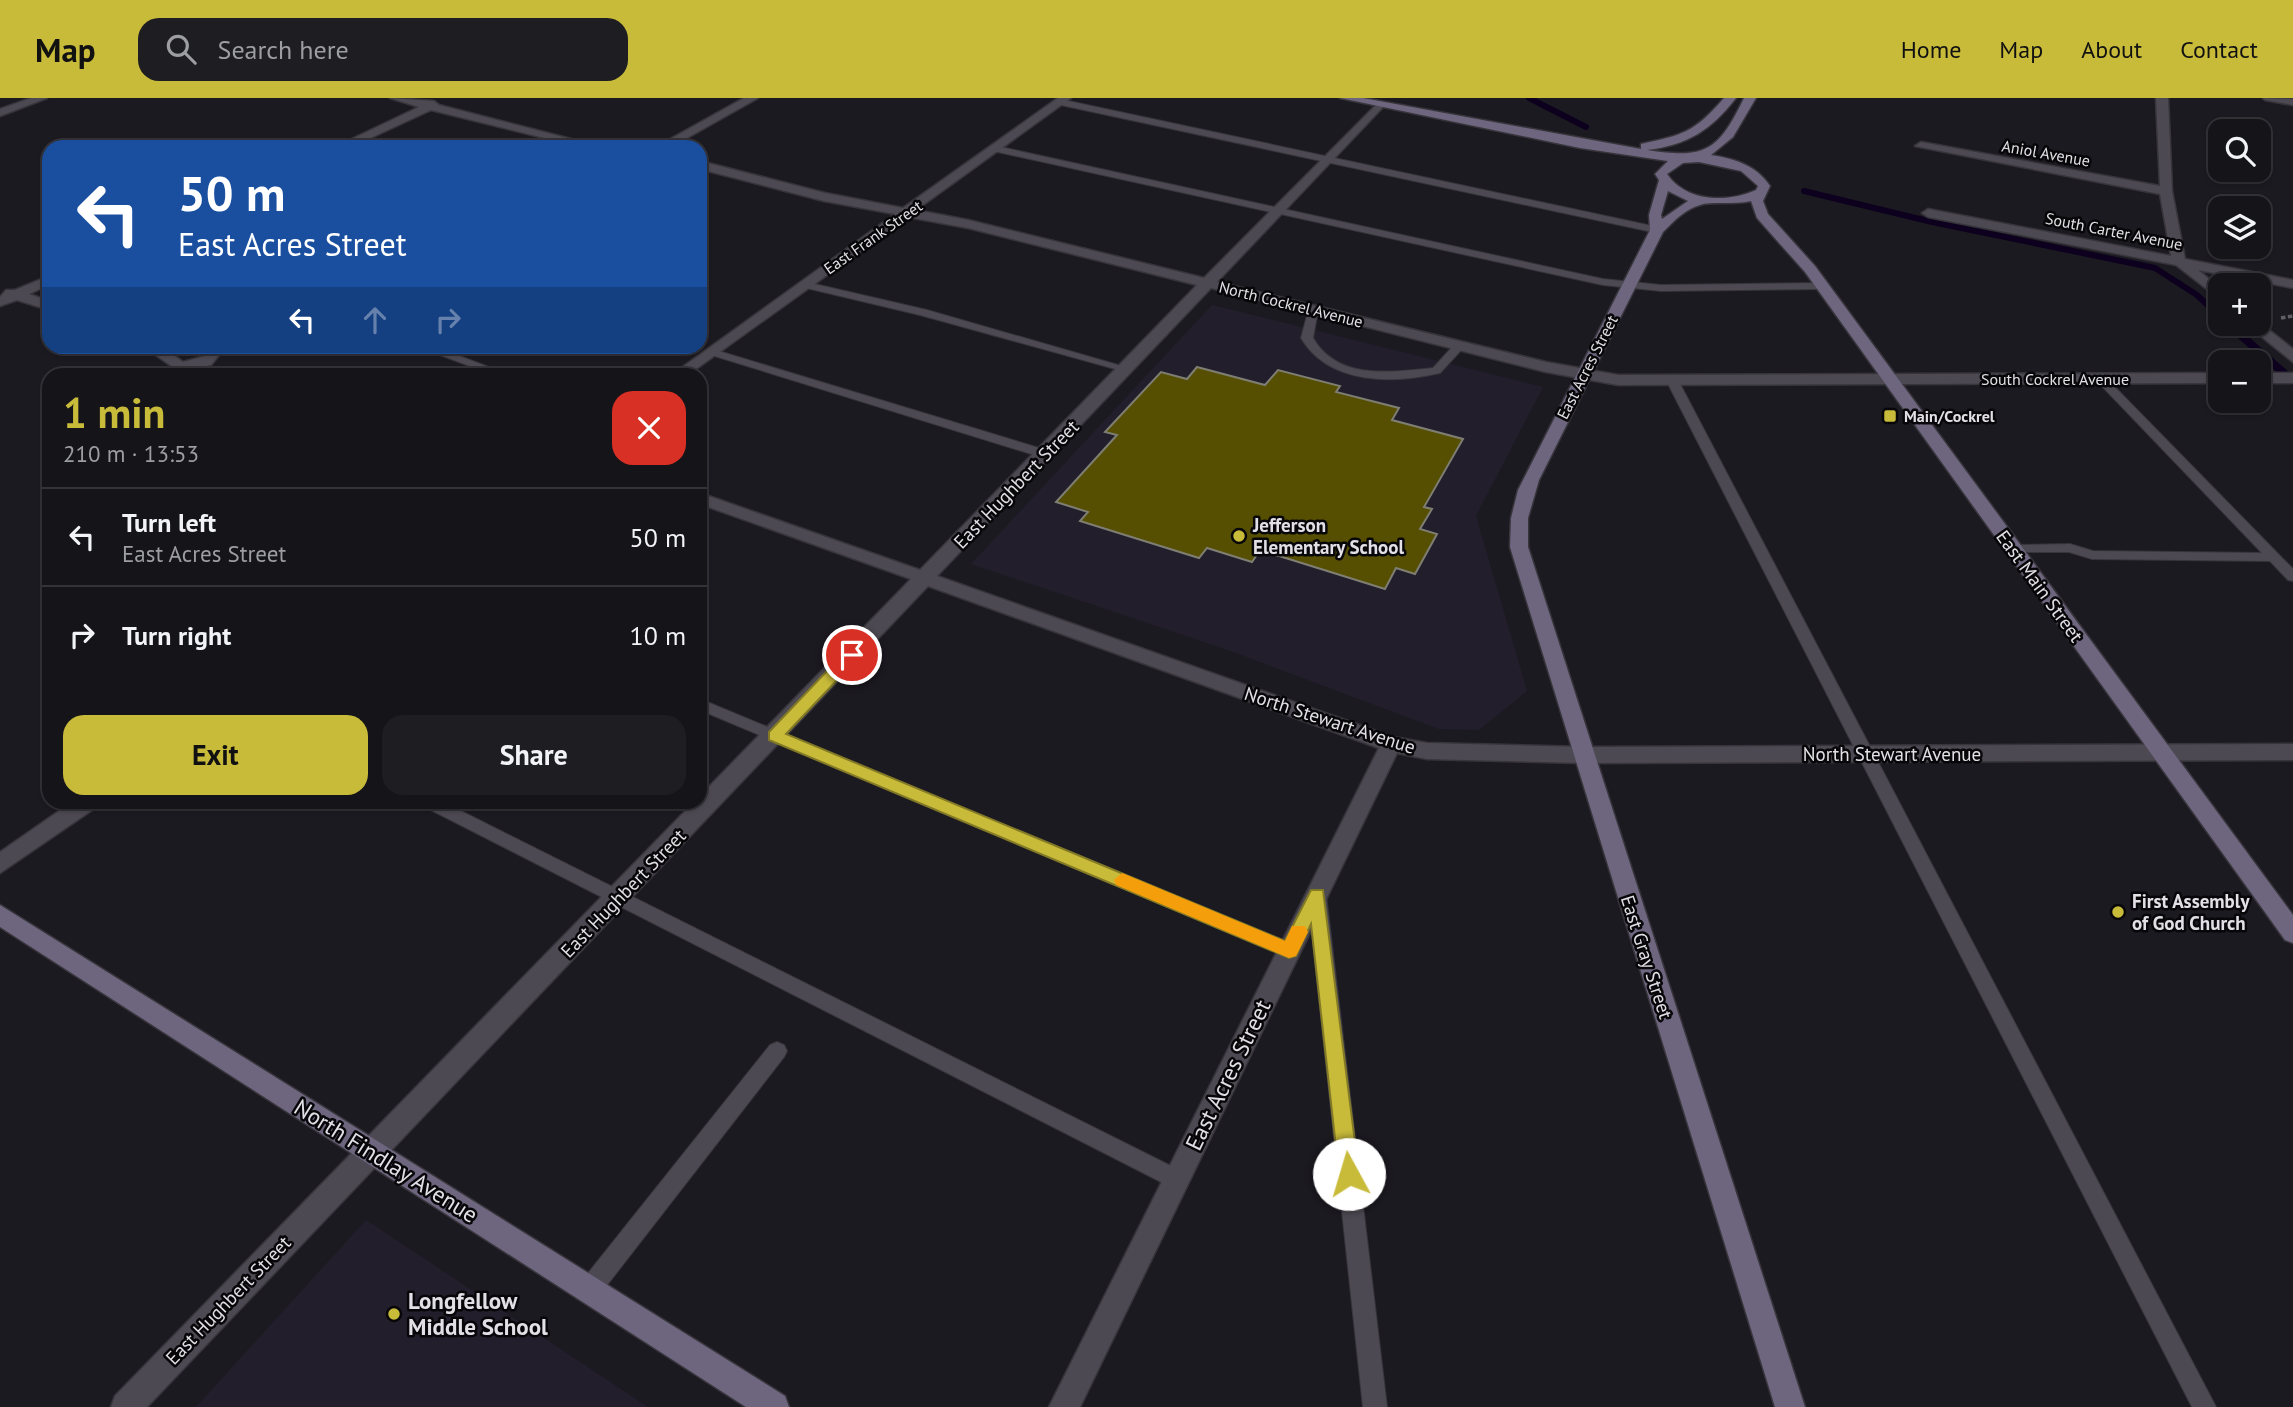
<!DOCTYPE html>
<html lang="en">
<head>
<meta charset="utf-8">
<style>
	:root { --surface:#151419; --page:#1e1d22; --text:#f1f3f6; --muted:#9d9ea2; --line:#343338; --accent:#c9bb3a }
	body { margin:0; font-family:"PT Sans",sans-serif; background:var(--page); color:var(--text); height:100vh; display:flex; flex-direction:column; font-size:26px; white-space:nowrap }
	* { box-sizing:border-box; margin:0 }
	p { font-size:23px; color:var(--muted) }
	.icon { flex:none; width:38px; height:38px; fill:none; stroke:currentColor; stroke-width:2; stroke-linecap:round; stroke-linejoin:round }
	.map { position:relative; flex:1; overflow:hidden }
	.drawer { position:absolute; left:42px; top:270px; width:665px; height:441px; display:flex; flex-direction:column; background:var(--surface); border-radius:21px; box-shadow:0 2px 5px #0004,0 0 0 2px var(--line) }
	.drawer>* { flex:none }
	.hud { position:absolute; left:42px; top:42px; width:665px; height:214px; border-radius:21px; box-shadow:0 2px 5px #0004,0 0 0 2px var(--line); background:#1a4fa0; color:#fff; overflow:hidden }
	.buttons { position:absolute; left:2208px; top:21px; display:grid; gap:14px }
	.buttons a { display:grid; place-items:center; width:63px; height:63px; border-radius:14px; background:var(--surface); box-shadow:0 2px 5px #0004,0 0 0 2px var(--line); font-size:35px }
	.pin { position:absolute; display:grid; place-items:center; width:60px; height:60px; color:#fff; margin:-30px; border:4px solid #fff; border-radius:50%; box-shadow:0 2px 7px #0007 }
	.me { position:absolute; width:77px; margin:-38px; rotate:354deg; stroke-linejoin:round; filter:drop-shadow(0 0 5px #0008) }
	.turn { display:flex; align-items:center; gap:24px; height:147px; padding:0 21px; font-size:32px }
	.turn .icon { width:91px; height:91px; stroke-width:2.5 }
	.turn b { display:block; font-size:49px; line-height:60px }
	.lanes { display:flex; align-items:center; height:66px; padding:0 21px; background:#0003; justify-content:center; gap:35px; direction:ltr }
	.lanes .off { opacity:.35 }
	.round { display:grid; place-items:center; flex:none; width:74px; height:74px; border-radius:21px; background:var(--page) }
	.head { display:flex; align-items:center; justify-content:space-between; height:119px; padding:0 21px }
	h1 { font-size:42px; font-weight:600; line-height:52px; color:var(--accent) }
	.action { display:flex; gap:14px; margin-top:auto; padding:14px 21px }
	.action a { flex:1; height:80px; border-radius:21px; background:var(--accent); color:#111; font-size:28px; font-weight:600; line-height:80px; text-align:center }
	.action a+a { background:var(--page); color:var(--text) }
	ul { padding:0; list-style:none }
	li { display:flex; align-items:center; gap:21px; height:98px; padding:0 21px; border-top:2px solid var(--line) }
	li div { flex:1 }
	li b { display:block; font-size:26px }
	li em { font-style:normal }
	header { display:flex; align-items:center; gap:42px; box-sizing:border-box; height:98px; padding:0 35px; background:var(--accent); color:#111 }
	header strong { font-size:33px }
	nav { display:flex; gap:38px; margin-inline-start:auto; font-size:24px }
	.search { width:490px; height:63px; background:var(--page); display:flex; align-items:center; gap:18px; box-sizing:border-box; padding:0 24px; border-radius:21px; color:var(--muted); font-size:26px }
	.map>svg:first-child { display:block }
</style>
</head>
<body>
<header>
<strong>Map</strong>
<div class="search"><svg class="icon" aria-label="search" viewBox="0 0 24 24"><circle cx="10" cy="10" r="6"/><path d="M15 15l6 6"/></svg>Search here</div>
<nav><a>Home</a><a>Map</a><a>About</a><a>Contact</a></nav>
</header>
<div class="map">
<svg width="2293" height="1309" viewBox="0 0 2293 1309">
	<rect width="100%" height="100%" fill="#1c1a21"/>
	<g fill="#231e2b">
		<path d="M1212 207 1543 289 1476 418 1527 593 1479 632 1439 631 1231 553 971 466Z"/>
		<path d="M366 1122 648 1309H196Z"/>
	</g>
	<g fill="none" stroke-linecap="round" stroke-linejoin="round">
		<g stroke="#0d001e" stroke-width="6">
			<path d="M1529 0 1586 29"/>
			<path d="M1804 93 1932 124 2155 170 2197 197 2217 216"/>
		</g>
		<g stroke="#0d001e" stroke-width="8">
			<path d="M2215 214 2221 220"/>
			<path d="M2228 226 2293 283"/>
		</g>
	</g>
	<path fill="#564e00" stroke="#7e7e73" stroke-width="2" d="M1197 269 1265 287 1278 272 1340 288 1336 294 1399 310 1392 322 1463 341 1424 409 1432 411 1420 431 1437 436 1415 476 1396 470 1385 491 1260 452 1252 464 1207 450 1199 460 1080 423 1088 414 1056 404 1117 337 1105 334 1161 274 1187 281Z"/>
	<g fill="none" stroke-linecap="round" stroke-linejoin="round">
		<defs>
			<g id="lane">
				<path d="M1059 1 1657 129 1662 132 1657 135 1056 6 1055 4Z"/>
				<path d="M996 48 1603 181 1661 187 1822 185 1827 188 1822 191 1661 193 1603 187 993 53 992 51Z"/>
				<path d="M806 184 927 212 1132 271 1126 274 920 217 802 189 801 187Z"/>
				<path d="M1309 210 1318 212 1313 240C1338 283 1391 274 1433 270L1455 246 1465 248 1440 275C1393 286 1329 287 1301 240Z"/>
				<path d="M416 248H433L507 276H491Z"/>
				<path d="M712 251 1049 353 1051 356 1045 360 1041 359 708 256 706 254Z"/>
				<path d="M2101 278 2105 279 2293 471V483L2288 482 2270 463 2092 461 2069 454H2008L2006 451 2013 447 2070 446 2093 453 2262 455 2097 283 2095 281Z"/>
				<path d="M1672 279 1678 282 2216 1309H2192L1666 282Z"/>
				<path d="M700 601 1295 847 1298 852 1295 857 1289 860 1283 857 700 612Z"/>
				<path d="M421 704H443L1183 1074 1186 1081 1183 1088 1176 1091 1169 1088 423 708Z"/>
				<path d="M1317 790 1323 792 1326 797 1387 1309H1363L1308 797 1311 792Z"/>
				<path d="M777 944 784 947 787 953 784 959 597 1200 589 1203 581 1200 578 1192 581 1184 770 947Z"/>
			</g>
			<g id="street">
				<path d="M31 0H47L0 18V11Z"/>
				<path d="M390 0 434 3 439 7 602 49H581L431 12 351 49H335L419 9Z"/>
				<path d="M744 0H758L671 49H656Z"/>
				<path d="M1058 0H1071L916 112 968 122 1204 180 1379 4 1383 5V9L1217 184 1546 264 1618 277 2221 275V285L1618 287 1546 274 1211 190 937 478 1393 639 1427 645 1583 649 2293 646V662L1583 665 1427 661 1397 655 1080 1309H1049L1379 650 928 488 147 1309H111L115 1298 694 704H700V698L911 481 700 406V395L920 472 1197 187 968 130 908 119 689 276H673L895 116 824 103 700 71V63L825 95 903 110Z"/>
				<path d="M2156 0H2168L2172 93 2185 161 2293 182V190L2198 172 2221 191V202L2176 167 1928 119 1922 115 1928 111 2171 158 2160 96 1915 48 1921 44 2160 88Z"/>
				<path d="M2263 0 2293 1V7L2265 2Z"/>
				<path d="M49 178V187L29 196 49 203V212L17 202 0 208V199L6 192H15Z"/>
				<path d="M2259 224 2293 251V264L2246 226Z"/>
				<path d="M143 248H161L183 264 205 258 208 253 205 248H221L223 252 211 267 180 274Z"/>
				<rect x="2259" y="275" width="34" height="10"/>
				<path d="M72 704H98L95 710 0 775V754Z"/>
			</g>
			<g id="secondary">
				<path d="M1340 0H1363L1641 51V46C1683 37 1695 34 1724 0H1736C1711 32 1688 47 1647 52 1705 61 1718 54 1744 0H1756L1733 39 1711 57C1735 61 1756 67 1770 88L1763 103 1768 116 1815 168 2293 817V845L2285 842 1805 174 1757 120 1751 103C1734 107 1711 103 1700 107 1685 111 1673 124 1663 134L1539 382 1528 420V449L1805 1309H1775L1510 449 1511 420 1518 392 1650 132 1649 117 1659 82 1655 76 1668 63 1580 50ZM1699 64 1741 73 1758 88 1756 92C1727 105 1686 104 1667 76L1683 65ZM1668 93 1688 103 1662 121 1661 117Z"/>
				<path d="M0 807 785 1298 789 1309H746L0 829Z"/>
			</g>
		</defs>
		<use href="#lane" stroke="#37353b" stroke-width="2"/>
		<use href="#street" stroke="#37353b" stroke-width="3"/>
		<use href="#secondary" stroke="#37353b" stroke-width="3"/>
		<path stroke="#615f66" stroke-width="3.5" stroke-dasharray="4.5 2.5" stroke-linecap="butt" d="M2281 220 2293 218"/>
		<use href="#lane" fill="#4c4952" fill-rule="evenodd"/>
		<use href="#street" fill="#4c4952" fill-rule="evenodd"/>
		<use href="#secondary" fill="#6e657f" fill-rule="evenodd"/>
	</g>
	<path fill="#c9bb3a" stroke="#837a26" stroke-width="2" d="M852 552 857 553V561L786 636 1285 843 1311 792H1323L1359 1076 1356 1083 1349 1086 1342 1083 1339 1076 1311 826 1296 858 1289 860 769 642V634L846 553Z"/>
	<path fill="#f59e0b" d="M1122 775 1285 843 1292 828H1305L1308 834 1296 858 1289 860 1116 787 1114 782Z"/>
	<g fill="#c9bb3a" stroke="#070608" stroke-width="2.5">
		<rect x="1883" y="311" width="14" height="14" rx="3.5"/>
		<circle cx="1239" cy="438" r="7"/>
		<circle cx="2118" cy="814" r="7"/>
		<circle cx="394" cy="1216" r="7"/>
	</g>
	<g text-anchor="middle" stroke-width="5" stroke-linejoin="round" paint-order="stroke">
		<g font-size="16" fill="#e2e0e6" stroke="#070608">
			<text transform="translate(2046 55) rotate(10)" y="6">Aniol Avenue</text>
			<text transform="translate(2114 133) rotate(11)" y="6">South Carter Avenue</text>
			<text transform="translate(873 139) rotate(-35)" y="6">East Frank Street</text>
			<text transform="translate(1291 206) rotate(14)" y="6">North Cockrel Avenue</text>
			<text transform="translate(1587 269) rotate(-63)" y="6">East Acres Street</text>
			<text x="2055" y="287">South Cockrel Avenue</text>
		</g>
		<g font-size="16" font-weight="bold" fill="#e2e0e6" stroke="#070608" text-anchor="start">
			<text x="1904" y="324">Main/Cockrel</text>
		</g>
		<g font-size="19" fill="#e2e0e6" stroke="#070608">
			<text transform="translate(1016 386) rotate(-46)" y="7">East Hughbert Street</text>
			<text transform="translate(2040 488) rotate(54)" y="7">East Main Street</text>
			<text transform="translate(1330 622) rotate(18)" y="7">North Stewart Avenue</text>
			<text x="1892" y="663">North Stewart Avenue</text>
			<text transform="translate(623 795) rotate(-46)" y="7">East Hughbert Street</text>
			<text transform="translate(1647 859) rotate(72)" y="7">East Gray Street</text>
			<text transform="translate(228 1202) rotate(-46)" y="7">East Hughbert Street</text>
		</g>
		<g font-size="19" font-weight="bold" fill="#e2e0e6" stroke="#070608" text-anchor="start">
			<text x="1253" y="434">Jefferson<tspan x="1253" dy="22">Elementary School</tspan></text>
			<text x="2132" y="810">First Assembly<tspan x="2132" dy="22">of God Church</tspan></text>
		</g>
		<g font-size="23" fill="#e2e0e6" stroke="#070608">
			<text transform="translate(1228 977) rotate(-64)" y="8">East Acres Street</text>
			<text transform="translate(386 1063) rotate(32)" y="8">North Findlay Avenue</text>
		</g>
		<g font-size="23" font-weight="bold" fill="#e2e0e6" stroke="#070608" text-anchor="start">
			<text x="408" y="1211">Longfellow<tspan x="408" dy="26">Middle School</tspan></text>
		</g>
	</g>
</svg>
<div class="buttons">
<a><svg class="icon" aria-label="search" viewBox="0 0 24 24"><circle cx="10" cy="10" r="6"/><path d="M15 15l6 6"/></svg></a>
<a><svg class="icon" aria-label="layers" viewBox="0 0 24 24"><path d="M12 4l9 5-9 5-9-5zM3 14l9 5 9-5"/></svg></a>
<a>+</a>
<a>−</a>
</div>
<div class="pin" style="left:852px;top:557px;background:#d93025"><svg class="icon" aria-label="arrive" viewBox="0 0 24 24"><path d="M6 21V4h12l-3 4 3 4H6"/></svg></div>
<svg class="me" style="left:1349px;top:1076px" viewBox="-20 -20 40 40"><circle r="19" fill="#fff"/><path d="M0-13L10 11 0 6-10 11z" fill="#c9bb3a"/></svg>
<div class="hud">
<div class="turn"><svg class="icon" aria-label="left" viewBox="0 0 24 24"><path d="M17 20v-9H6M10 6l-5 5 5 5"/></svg><div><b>50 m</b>East Acres Street</div></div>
<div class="lanes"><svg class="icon" aria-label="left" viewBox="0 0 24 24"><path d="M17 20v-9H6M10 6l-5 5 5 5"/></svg><svg class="icon off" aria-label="ahead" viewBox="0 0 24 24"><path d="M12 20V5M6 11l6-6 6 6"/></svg><svg class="icon off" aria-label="right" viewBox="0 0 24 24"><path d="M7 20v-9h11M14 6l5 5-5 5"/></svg></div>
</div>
<section class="drawer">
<div class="head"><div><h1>1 min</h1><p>210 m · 13:53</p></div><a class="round" style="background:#d93025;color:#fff"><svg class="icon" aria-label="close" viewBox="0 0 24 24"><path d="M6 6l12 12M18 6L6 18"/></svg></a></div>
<ul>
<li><svg class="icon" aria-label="left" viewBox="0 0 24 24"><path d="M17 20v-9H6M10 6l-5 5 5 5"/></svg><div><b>Turn left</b><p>East Acres Street</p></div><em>50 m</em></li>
<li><svg class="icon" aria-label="right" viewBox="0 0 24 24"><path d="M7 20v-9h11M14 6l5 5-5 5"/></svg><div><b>Turn right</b></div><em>10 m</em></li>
</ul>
<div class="action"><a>Exit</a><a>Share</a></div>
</section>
</div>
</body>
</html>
